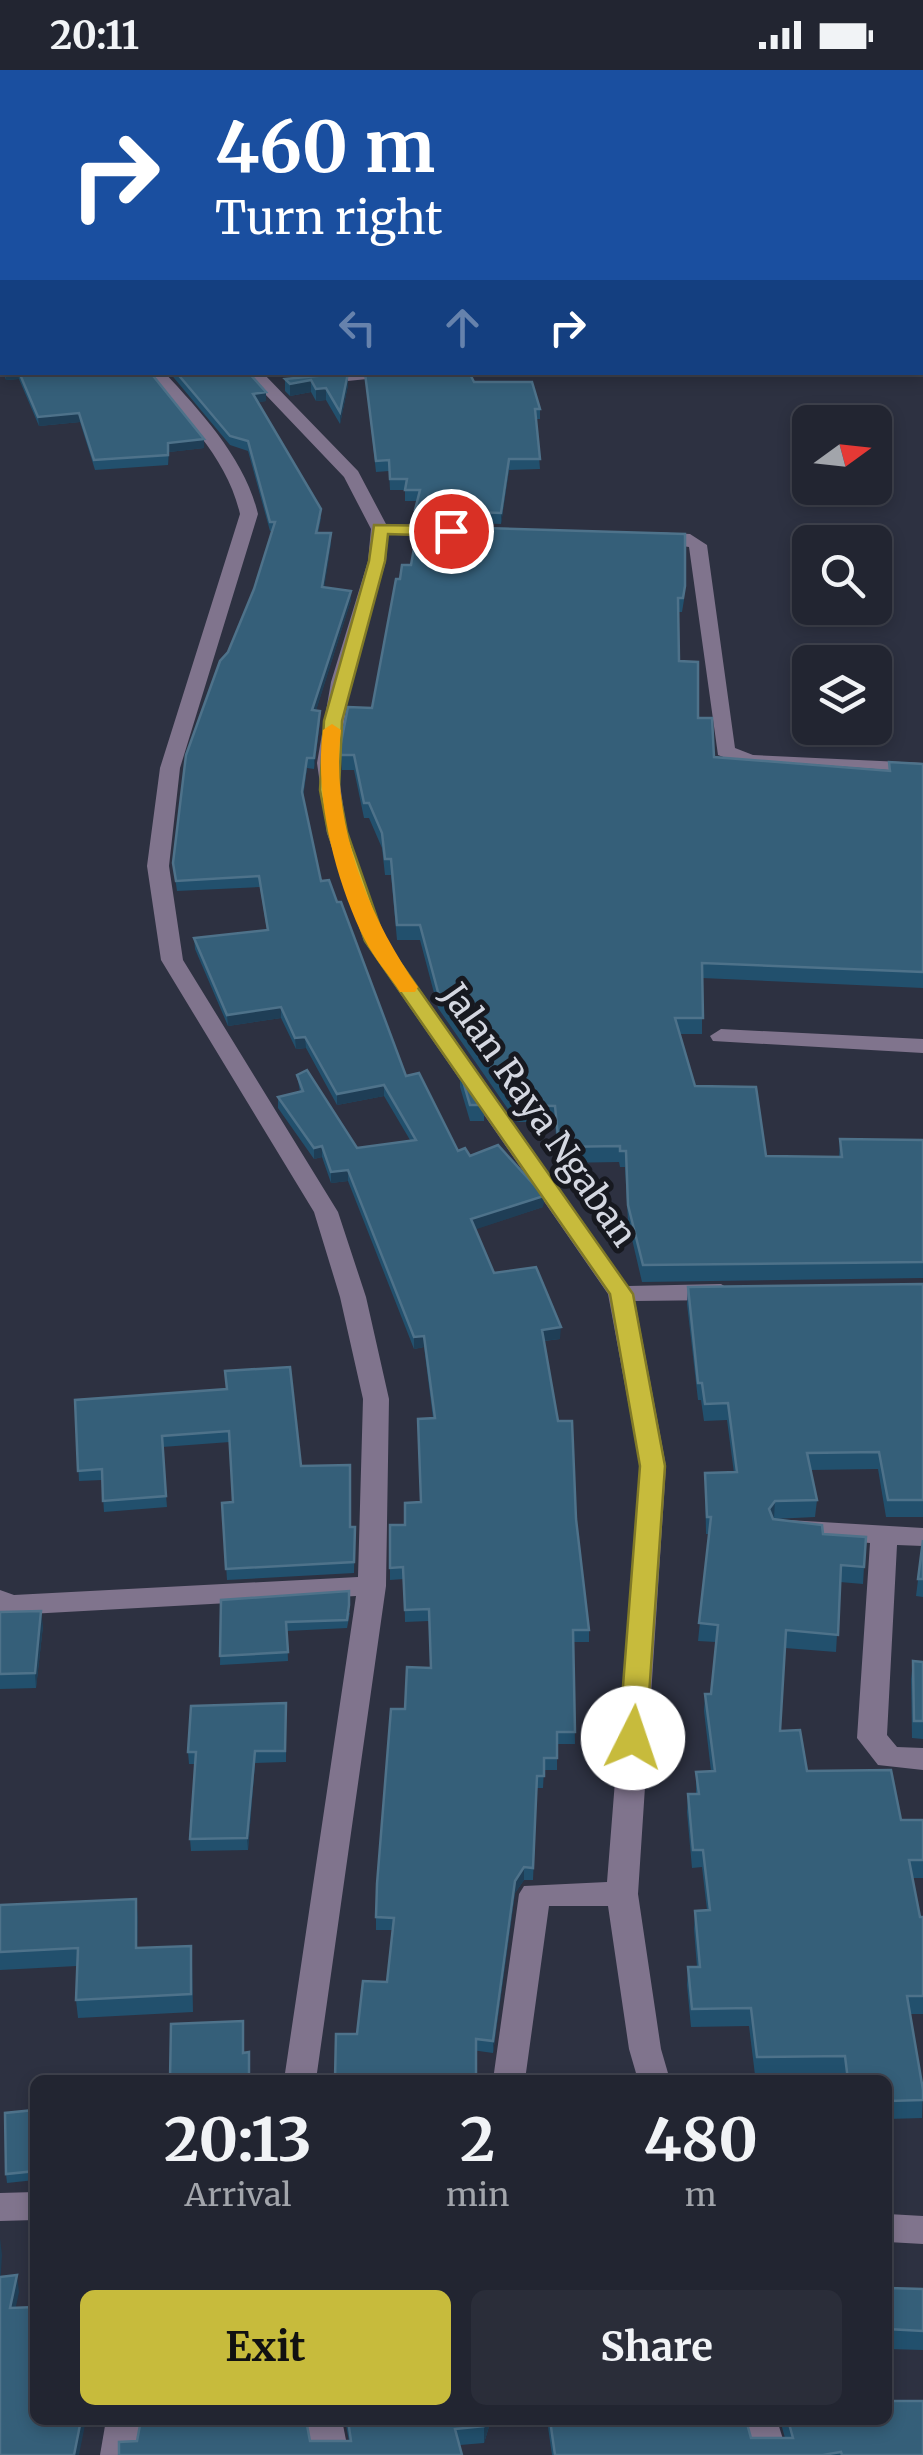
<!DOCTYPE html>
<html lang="en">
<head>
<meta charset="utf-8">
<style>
	:root { --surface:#222531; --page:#2a2d39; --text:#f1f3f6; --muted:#a2a5ab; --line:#3f424d; --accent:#c7bb3c }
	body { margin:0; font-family:Merriweather,serif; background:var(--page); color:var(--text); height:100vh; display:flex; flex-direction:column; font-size:38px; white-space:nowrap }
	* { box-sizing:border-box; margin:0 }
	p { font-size:32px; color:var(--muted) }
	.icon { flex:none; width:55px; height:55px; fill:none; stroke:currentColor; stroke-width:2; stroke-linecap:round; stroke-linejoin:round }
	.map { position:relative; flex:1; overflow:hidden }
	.sheet { position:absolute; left:30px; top:2005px; width:862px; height:350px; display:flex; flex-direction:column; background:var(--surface); border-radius:15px; box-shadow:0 5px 15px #0003,0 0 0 2px var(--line) }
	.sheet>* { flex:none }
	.guide { position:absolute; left:0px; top:0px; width:925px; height:305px; box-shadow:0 5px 15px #0003,0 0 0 2px var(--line); background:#1a4fa0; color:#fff; overflow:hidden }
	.needle { width:65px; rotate:75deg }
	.tools { position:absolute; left:792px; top:335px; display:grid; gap:20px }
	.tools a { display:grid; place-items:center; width:100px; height:100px; border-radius:15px; background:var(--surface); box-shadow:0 5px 15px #0003,0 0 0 2px var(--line); font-size:50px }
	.pin { position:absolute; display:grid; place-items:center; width:85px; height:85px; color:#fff; margin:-42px; border:5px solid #fff; border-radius:50%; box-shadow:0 2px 10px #0007 }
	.me { position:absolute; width:110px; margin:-55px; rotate:4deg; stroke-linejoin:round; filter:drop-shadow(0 0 8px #0008) }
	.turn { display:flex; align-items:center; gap:35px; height:210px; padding:0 50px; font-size:45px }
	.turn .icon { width:130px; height:130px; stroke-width:2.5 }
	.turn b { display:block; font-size:70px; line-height:85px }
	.lanes { display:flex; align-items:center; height:95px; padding:0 50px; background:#0003; justify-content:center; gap:50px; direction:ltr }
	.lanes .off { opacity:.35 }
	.eta { display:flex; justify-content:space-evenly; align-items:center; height:170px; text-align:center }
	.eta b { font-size:60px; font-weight:700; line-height:70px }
	.button { display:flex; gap:20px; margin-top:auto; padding:20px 50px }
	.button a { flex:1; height:115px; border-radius:15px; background:var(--accent); color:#111; font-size:40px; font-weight:700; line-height:115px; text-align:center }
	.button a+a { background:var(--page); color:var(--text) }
	.status { display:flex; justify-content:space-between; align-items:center; height:70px; padding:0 50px; background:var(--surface); direction:ltr }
	.status svg { height:28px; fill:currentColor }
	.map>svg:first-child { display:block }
</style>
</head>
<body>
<div class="status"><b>20:11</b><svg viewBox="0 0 49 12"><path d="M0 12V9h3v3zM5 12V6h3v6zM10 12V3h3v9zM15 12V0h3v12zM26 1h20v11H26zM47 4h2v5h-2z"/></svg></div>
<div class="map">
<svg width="923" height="2385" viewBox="0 0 923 2385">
	<rect width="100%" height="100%" fill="#2d3141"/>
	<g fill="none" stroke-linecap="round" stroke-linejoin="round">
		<g fill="#117f8a" fill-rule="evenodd">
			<rect x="479" y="0" width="34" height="2"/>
			<rect x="922" y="160" width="1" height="22"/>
		</g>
		<g fill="#80748d" fill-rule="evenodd">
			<path d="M432 0H446L447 2H434Z"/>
			<path d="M546 0H560L562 2H548Z"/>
			<rect x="922" y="140" width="1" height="8"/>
			<path d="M146 302H164C201 342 245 389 258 444L180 698 169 796 183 890 338 1142 366 1227 389 1329 386 1516 316 2010H284L356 1526 11 1545 0 1541V1520L14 1525 358 1507 363 1329 340 1227 314 1142 161 890 147 796 160 698 240 444C227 386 182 346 146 302Z"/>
			<path d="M244 302H262L358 401 386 454 448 456 457 461 448 466 388 465 386 491 351 612 337 693 347 763 386 871 628 1216 721 1214 734 1222 721 1230 635 1231 666 1396 638 1824 661 1979 670 2010H638L629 1979 608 1836H549L525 2010H493L519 1824 524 1816 607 1812 640 1396 608 1224 364 871 327 763 317 693 331 612 368 491 371 459 344 407Z"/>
			<path d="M333 302H395L387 307 318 314 310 309Z"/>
			<path d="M653 462 690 464 707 475 735 678 753 685 923 693V705L750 697 718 685 689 477 647 471V463Z"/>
			<path d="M721 959 923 969V983L713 971 710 966Z"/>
			<path d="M788 1450 923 1458V1476L897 1475 887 1665 897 1677 923 1678V1700L878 1695 857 1668 870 1473 778 1465 774 1459 778 1453Z"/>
			<path d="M35 2122V2150L0 2151V2123Z"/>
			<path d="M888 2144 923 2146V2174L888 2172Z"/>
			<path d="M106 2350H142L136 2385H100Z"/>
			<path d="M306 2350H342L349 2385H313Z"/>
			<path d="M741 2350H777L788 2385H752Z"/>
		</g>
	</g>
	<g fill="#22506d">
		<path d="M3 302H150L204 369V378L169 382 168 395 95 400 80 352 39 356 19 309 6 310Z"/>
		<path d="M169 302H248L266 331 258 332 321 448 318 463 331 473 324 517 351 530 316 640 320 641V651L314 699 307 698 303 728 321 811 406 1006 458 1081 544 1126 543 1137 475 1159 494 1203 560 1269 544 1271 576 1449 589 1560V1572H573L575 1674H557V1700H544L543 1718H537L533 1810H524L515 1823 493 1983 357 1964 387 1912 392 1860H376V1847L405 1639 431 1598 429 1551 405 1552 404 1509 390 1510V1455H405L421 1432 433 1348 424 1277 414 1279 348 1111 331 1113 322 1087 314 1089 278 1038V1027L300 1022 297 1005 357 1078 410 1070 384 1026 337 1035 306 978 296 979 281 948 228 956 195 879 194 868 267 860 260 817 177 821 173 793 228 582 254 519 272 461H270L248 381 230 375Z"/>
		<path d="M267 302H318L270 305Z"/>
		<path d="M365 303 474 312 540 339V349H536L540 399 509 400 501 454 415 451 417 431H405V420H390L389 401 376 402Z"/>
		<path d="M285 309 348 315 340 354 326 330 316 331 311 322 290 326 285 321Z"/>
		<path d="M685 464 684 530 682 542H678L679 591 698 648 714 687 889 700V692L923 694V918L702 908V964H679L695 1016 766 1086 839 1087 840 1069 923 1070V1208L642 1212 628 1152 625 1097H620L619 1092 558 1093 555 1052H517L438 938 420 870H397L391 805H385L382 778 369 748H364L354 700H342L340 678 372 638 400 509 411 495Z"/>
		<path d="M460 1001 484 1035V1051H470L460 1017Z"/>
		<path d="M923 1214V1447H886L878 1399 811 1400 817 1430 815 1447 774 1449 823 1464 864 1497 863 1514 840 1512 836 1582 785 1578 780 1661 807 1701 901 1750H923V1808H912L920 1847H923V1944H910L923 2020 922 2048 888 2049V2010H844L843 2004 755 2005 749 1956 691 1957 687 1915 688 1897H697L694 1859 695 1841 707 1840 702 1797 692 1798 687 1742 688 1724H696V1702L711 1701 704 1641 705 1624H711L716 1572 698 1571 709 1464H706L705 1403H734L727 1350 704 1351 701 1330H698L687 1234 688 1217Z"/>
		<path d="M226 1319 301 1396 350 1457H355L354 1503 227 1510 222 1433 233 1432 230 1372 162 1377 167 1437 104 1442 102 1410 79 1411 75 1330Z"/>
		<path d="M923 1470V1527L916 1526Z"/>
		<path d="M221 1530 350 1543 347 1558 287 1561 288 1591 220 1595Z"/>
		<path d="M0 1542 43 1556 36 1618 0 1619Z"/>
		<path d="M913 1591 923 1592V1669L912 1668 911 1609Z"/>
		<path d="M286 1645V1692L255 1693 248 1780 191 1781 190 1769 196 1694H189L188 1682Z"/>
		<path d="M136 1829 137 1878 192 1893 193 1942 78 1948 76 1930 77 1896 0 1900V1835Z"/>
		<path d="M35 2040V2110L7 2113 6 2104Z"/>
		<path d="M888 2218 923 2219V2280L888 2279Z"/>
		<path d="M345 2350H491L484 2373 460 2375 310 2371H349Z"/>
		<path d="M547 2350H746L751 2368H785L780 2350H888L923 2385H552Z"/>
	</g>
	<g fill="#1f3e56">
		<path d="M5 302H18L19 309 6 310Z"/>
		<path d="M348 303V315L340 354V342Z"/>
		<path d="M311 310V322L290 326V314Z"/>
		<path d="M326 318V330L316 331V319Z"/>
		<path d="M266 322V331L254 333 253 324Z"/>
		<path d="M79 343 80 352 39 356 38 347Z"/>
		<path d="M204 369V378L169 382 168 395V373Z"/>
		<path d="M509 389V400L501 454V443Z"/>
		<path d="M331 463V473L323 526 322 517Z"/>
		<path d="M351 521V530L313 650 312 640Z"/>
		<path d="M320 641V651L314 699V688Z"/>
		<path d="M307 688V698L302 733V722Z"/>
		<path d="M281 937V948L228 956 227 945Z"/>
		<path d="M305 967 306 978 296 979 295 968Z"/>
		<path d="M384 1015V1026L337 1035V1024Z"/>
		<path d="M322 1076V1087L314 1089V1078Z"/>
		<path d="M348 1100V1111L331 1113V1102Z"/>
		<path d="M544 1126 543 1137 471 1161V1149Z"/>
		<path d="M561 1257 560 1269 542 1271V1260Z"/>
		<path d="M424 1266V1277L414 1279V1267Z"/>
		<path d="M775 1431 774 1448 768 1456 769 1439Z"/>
		<path d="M41 1541 43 1556 36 1618 35 1603Z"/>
		<path d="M255 1681V1693L248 1780 247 1768Z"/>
		<path d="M524 1797V1810L515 1823 493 1983V1971L515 1811Z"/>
		<path d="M136 1829 138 1847 137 1896 136 1878Z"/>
		<path d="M0 2168 2 2185 0 2217Z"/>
		<path d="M17 2205 19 2222 12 2255 10 2238Z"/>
		<path d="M81 2350H86L79 2385H74Z"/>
		<path d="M486 2350H491L484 2373V2356Z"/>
	</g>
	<g fill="#355f79" stroke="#4e728a" stroke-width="2.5">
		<path d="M0 0H421L420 2H433H2V294L0 290Z"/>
		<path d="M19 302H150L204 369 168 373V385L94 390 79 343 38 347Z"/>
		<path d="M176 302H248L266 322 253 324 321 439 316 463H331L322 517 351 521 312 640 320 641 314 688H307L302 722 321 811 329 810 337 832H341L406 1006 419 1003 458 1081 465 1078 470 1086 498 1075 544 1126 471 1149 494 1203 536 1197 561 1257 542 1260 558 1351H572L576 1449 589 1560H573L575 1662H557V1688H544V1706H537L533 1798 524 1797 515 1811 493 1971 476 1969V2010H335L336 1964H357L363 1911 387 1912 394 1848 376 1847 377 1814 391 1639H405L407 1597 431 1598 429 1539 405 1540 403 1497 390 1498V1455H405V1433L421 1432 418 1349 435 1348 424 1266 414 1267 348 1100 331 1102 322 1076 314 1078 278 1027 303 1021 297 1005 307 1000 357 1078 416 1070 384 1015 337 1024 305 967 295 968 281 937 227 945 194 868 268 860 259 806 176 811 173 793 186 685 220 591 228 582 254 519 275 452H270L248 371 230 366Z"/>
		<path d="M469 302 474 312H532L540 339H535L540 389H509L501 443 415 440 420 420H405L407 409H390L389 390 376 391 365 303Z"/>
		<path d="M348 303 340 342 326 318 316 319 311 310 290 314 285 309Z"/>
		<path d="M418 456 685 464V516L683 528H678L679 591 698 592V648H712L714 687 890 701 889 692 923 694V902L702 893 703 948H675L695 1016 756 1017 766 1086 842 1087 840 1069 923 1070V1192L643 1195 628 1135 626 1081H620V1076L559 1077 555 1036 518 1035 438 922 420 855H397L391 789H385L382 763 369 733H364L354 685H341L340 678 348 637 372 638 396 509H400L402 495H411Z"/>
		<path d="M460 1001 484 1035H470Z"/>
		<path d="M923 1214V1430H888L879 1382 807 1383 817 1430 775 1431 769 1439 773 1449 822 1455 823 1464 866 1467 864 1497 841 1495 838 1565 786 1560 780 1661 800 1660 807 1701 891 1700 901 1750H923V1790H909L920 1847H923V1926H907L923 2020V2030L888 2031V2010H848L845 1986 757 1987 751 1938 692 1939 688 1897H700L695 1841 710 1840 703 1780H693L688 1724H699L696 1702 715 1701 705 1624H711L718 1555 699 1553 711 1447H707L705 1403 737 1402 728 1333 705 1334 702 1313H698L688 1217Z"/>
		<path d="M290 1297 301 1396 350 1395V1457H355L354 1492 226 1499 222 1433 233 1432 229 1361 162 1366 166 1426 103 1431 102 1399 78 1401 75 1330 227 1319 225 1301Z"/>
		<path d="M923 1470V1509H918Z"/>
		<path d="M349 1521V1535L347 1550 286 1552 288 1582 220 1586 221 1530Z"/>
		<path d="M41 1541 35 1603 0 1604V1542Z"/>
		<path d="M913 1591 923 1592V1651H914Z"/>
		<path d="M286 1633 285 1681H255L247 1768 190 1769 196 1682H188L191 1636Z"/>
		<path d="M136 1829V1878L191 1876V1924L76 1930 78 1878 0 1882V1835Z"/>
		<path d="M243 1951V1983L249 1982V2010H170L171 1954Z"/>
		<path d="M35 2040V2101L6 2104 5 2043Z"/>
		<path d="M17 2205 10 2238 35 2237V2350H81L74 2385H0V2207Z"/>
		<path d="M888 2218 923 2219V2261L888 2259Z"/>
		<path d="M888 2331H923V2385H842L841 2382 823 2385H555L550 2350H746L751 2368H793L788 2350H888Z"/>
		<path d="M141 2350H306L310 2371H351L348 2350H486L484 2356 455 2359 462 2385H119V2372L137 2371Z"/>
	</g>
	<path fill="#c7bb3c" stroke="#817a27" stroke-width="2.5" d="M374 455 451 456 459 461 451 466 388 464 385 491 342 651 339 720 347 762 385 871 633 1224 665 1396 646 1668 633 1678 619 1668 640 1396 610 1224 365 871 328 762 320 720 324 651 369 491Z"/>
	<path fill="#f59e0b" d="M332 654 341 660C330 750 367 845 418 917L415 922H400C389 905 374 888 365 870 335 810 314 726 323 660Z"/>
	<g text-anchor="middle" stroke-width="10" stroke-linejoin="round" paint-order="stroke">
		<g font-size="35" fill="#d4d7e1" stroke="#171920">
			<text transform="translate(539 1045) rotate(55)" y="12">Jalan Raya Ngaban</text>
		</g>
	</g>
</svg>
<div class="tools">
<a><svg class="needle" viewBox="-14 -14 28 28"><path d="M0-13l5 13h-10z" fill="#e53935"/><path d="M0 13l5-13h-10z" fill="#a2a5ab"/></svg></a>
<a><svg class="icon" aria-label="search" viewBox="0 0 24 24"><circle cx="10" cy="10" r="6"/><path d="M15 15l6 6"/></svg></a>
<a><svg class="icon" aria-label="layers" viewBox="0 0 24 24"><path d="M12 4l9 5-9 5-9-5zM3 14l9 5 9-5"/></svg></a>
</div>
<div class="pin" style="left:451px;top:461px;background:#d93025"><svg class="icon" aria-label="arrive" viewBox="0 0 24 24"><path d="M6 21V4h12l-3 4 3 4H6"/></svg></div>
<svg class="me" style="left:633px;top:1668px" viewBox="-20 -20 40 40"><circle r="19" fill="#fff"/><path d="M0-13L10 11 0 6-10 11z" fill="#c7bb3c"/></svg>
<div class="guide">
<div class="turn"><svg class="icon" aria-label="right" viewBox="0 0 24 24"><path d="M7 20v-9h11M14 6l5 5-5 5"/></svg><div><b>460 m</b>Turn right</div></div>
<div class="lanes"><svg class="icon off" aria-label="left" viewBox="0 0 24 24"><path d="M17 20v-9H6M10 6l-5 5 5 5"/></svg><svg class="icon off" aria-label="ahead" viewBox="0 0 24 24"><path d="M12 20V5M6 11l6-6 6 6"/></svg><svg class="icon" aria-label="right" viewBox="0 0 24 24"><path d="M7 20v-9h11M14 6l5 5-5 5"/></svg></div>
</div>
<section class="sheet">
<div class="eta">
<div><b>20:13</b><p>Arrival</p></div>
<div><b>2</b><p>min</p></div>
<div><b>480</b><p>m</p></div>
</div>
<div class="button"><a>Exit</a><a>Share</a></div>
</section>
</div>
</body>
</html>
